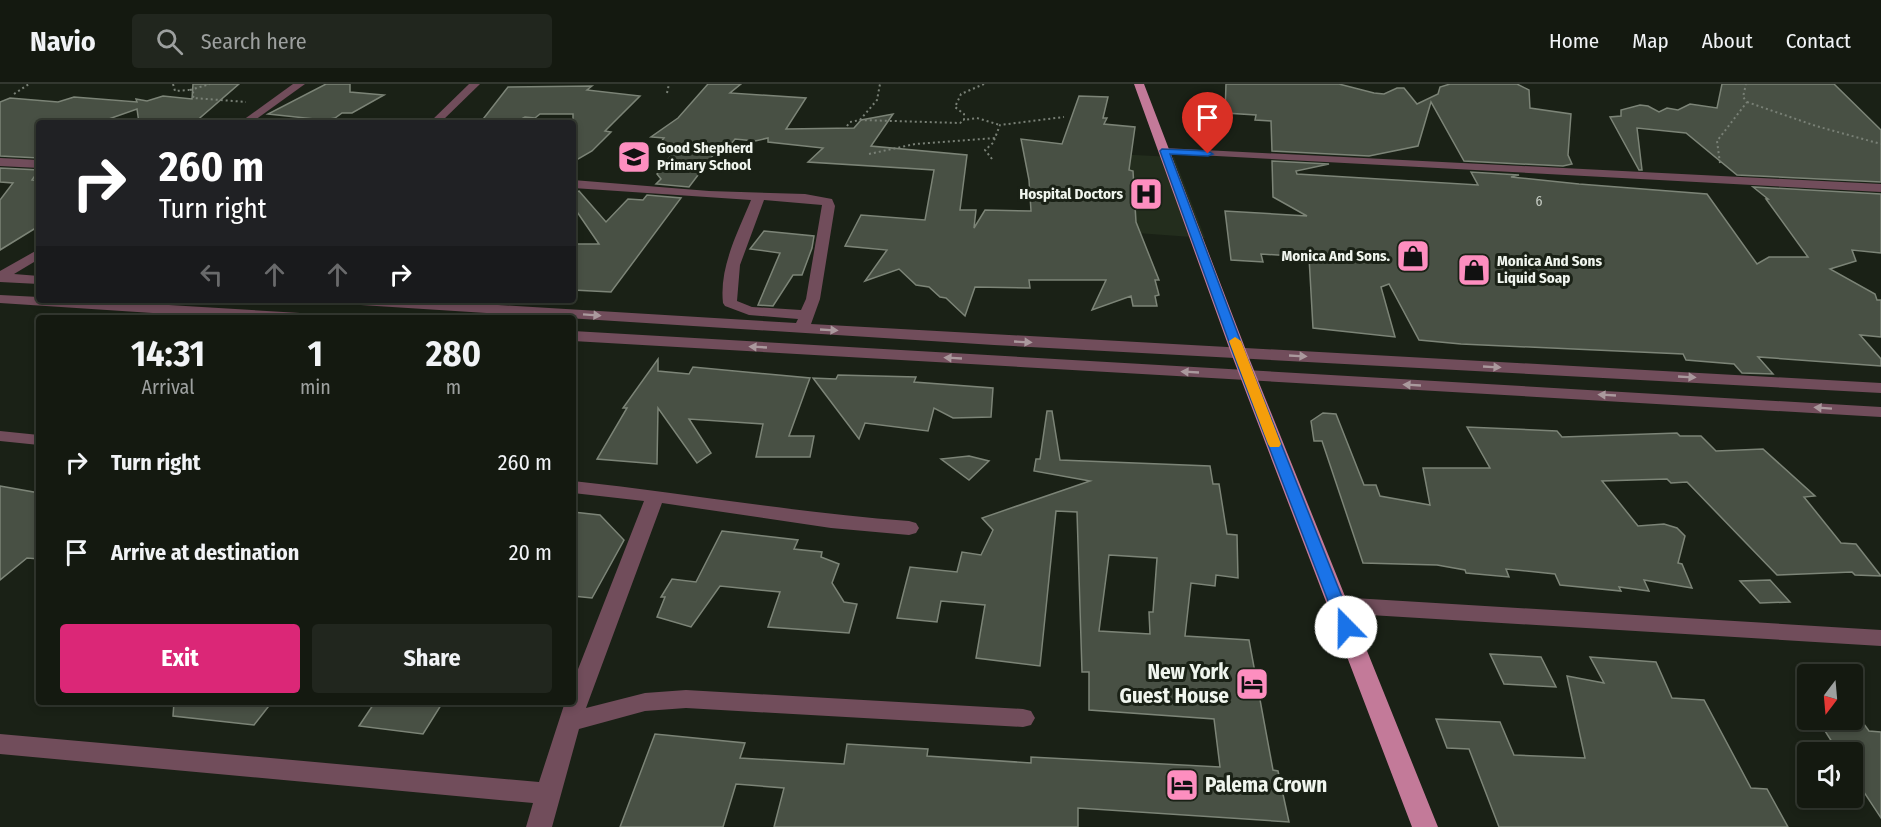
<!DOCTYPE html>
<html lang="en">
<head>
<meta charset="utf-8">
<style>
	:root { --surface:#141910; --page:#21261e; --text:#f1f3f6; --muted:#9da09f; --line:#333830; --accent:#db2777 }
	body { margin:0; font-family:"Fira Sans Condensed",sans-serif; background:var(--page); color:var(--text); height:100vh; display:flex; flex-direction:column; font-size:22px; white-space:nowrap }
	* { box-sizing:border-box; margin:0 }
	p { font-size:20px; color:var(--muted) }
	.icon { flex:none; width:33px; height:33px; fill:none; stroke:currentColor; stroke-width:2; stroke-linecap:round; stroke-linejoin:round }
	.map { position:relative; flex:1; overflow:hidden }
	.drawer { position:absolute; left:36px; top:231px; width:540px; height:390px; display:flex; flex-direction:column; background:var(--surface); border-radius:6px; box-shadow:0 3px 9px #0003,0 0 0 2px var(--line) }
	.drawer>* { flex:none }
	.top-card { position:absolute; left:36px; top:36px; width:540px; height:183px; border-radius:6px; box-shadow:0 3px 9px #0003,0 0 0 2px var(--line); background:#202124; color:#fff; overflow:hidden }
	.needle { width:39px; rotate:196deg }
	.fabs { position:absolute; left:1797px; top:580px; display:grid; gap:12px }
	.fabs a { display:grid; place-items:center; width:66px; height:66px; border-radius:6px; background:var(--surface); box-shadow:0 3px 9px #0003,0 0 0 2px var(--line); font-size:30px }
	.pin { position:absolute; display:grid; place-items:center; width:51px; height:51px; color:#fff; margin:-62px -26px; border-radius:50% 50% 50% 0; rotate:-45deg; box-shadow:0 0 6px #0007 }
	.pin .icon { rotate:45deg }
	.me { position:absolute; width:66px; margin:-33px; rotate:338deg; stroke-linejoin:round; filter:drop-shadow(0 0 4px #0008) }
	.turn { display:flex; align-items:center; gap:21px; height:126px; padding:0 24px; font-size:27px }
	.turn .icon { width:78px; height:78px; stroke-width:2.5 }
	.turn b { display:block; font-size:42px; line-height:51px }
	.lanes { display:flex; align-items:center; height:57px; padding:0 24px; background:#0003; justify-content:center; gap:30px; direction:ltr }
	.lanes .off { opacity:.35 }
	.eta { display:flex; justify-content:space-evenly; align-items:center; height:102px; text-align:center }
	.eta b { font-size:36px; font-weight:700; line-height:42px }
	.cta { display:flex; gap:12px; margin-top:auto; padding:12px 24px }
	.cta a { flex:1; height:69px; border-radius:6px; background:var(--accent); color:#fff; font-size:24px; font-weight:700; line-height:69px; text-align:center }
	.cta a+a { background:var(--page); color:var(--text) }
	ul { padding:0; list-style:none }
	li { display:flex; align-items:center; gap:18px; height:90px; padding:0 24px }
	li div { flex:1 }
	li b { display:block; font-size:22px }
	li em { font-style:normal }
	header { display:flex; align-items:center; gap:36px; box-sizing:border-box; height:84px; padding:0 30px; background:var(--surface); border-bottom:2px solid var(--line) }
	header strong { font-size:28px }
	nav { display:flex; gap:33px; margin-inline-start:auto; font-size:21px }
	.search { width:420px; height:54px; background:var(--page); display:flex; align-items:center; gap:15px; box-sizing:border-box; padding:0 21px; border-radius:6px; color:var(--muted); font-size:22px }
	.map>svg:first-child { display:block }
</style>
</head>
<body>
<header>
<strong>Navio</strong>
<div class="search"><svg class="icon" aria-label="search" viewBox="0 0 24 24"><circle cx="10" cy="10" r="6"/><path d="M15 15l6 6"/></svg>Search here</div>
<nav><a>Home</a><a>Map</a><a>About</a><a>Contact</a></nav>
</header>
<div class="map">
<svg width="1881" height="743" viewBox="0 0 1881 743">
	<rect width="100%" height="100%" fill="#1a2116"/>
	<path fill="#232d1d" d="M1095 69 1174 73 1205 154 1110 147Z"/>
	<g fill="#485044" stroke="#7c8477" stroke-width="1.5" fill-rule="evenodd">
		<path d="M193 0H239L194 39H139L137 25 106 36 97 35 84 39 73 37 39 39V74L0 72V18L10 14 58 18 74 13 137 18 136 15 147 17 163 12 192 15Z"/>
		<path d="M326 0H350V8L384 11 352 29H342L335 34 324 36 268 30Z"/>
		<path d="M708 0H741L730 9 806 14 786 45 854 44 861 36 893 30 871 62 967 71 960 126H976L974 144 985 126 1031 127 1029 96 1021 55 1062 60 1079 12 1108 13 1103 34H1107L1104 40 1135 43 1129 86 1133 87 1136 138 1159 196H1155L1159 211 1155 212 1157 222H1133L1131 212 1092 226 1106 196H1029L1030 204 975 203 965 232 946 214 940 213 929 203 916 201 899 185 865 197 887 166 845 162 861 131 925 136 934 86 808 78 823 64 768 58V54L755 57 735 55 726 66 720 62 689 103 656 100 661 95 657 90 680 60 660 59 664 54 651 53 678 34Z"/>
		<path d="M1226 0H1339L1374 9 1384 10 1397 4H1404L1417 20 1438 10 1440 3 1450 0H1517L1529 6 1530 24 1571 30 1568 71 1572 80 1563 82 1464 77 1431 18 1418 62 1369 72 1272 67 1271 37 1255 36 1256 31 1225 29Z"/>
		<path d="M1722 0H1834L1881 46V98L1737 91 1686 49 1637 44 1642 86H1639L1610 33 1621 32V26L1640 21 1648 22 1659 28 1667 24 1678 26 1690 20 1717 24Z"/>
		<path d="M592 2 587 6 640 12 605 47 611 48 592 67 573 78V30H540L535 34 525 33 514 39H480L508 3Z"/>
		<path d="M1272 77 1329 80 1296 87 1297 90 1478 101 1471 88 1519 91 1511 93 1579 100 1707 110 1757 180 1769 173H1808L1766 115H1768L1753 103 1881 110V169L1852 166 1856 177 1830 185 1875 210 1877 216H1881V253L1860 251 1881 275V282L1758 273 1773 290 1742 289 1734 280 1686 276 1683 270 1461 260 1419 256 1389 200 1381 203 1395 253 1313 244 1309 173 1261 170 1263 178 1231 176 1225 127 1307 132 1273 113Z"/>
		<path d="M0 84 39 86 32 96 39 97V142L0 166V116L13 99 0 98Z"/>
		<path d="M579 107 606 138 628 115 643 116 647 111 681 114 611 208 573 206V160H599L573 122V111Z"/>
		<path d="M764 147 814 152 812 164 802 191H793L773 222 758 221 780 169 750 165Z"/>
		<path d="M658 275V287L689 290 693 283 810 294 789 352H814L810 373H756L763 340 689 335 711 369 697 379 658 324 657 380 597 375 627 324H623Z"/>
		<path d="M838 291 916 293 914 298 993 304 991 333 953 334 934 324 928 347 865 339 859 355 813 294 836 295Z"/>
		<path d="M1047 327H1052L1060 376 1210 382 1213 400H1219L1227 450 1237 451 1238 494 1216 491 1215 502 1191 499 1185 552 1249 556 1273 686 1278 687 1289 738 1078 724V743H774L784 704 736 700 723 743H620L655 650 745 659 740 674 844 680 847 660 928 665 927 672 1031 679V673L1220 683 1214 635 1089 626V588H1082L1077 428 1056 427 1040 582 976 574 985 521 941 517 937 538 897 534 910 483 957 488 962 468 981 471 993 446 982 434 1090 397 1034 387 1036 375H1040ZM1109 471 1157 474 1153 528H1149L1150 550 1099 547Z"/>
		<path d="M1323 329 1336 330 1364 401H1376L1380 412 1430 421 1423 384H1490L1467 343 1557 347 1562 353 1677 349 1680 352H1701L1716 367 1763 365 1815 412 1804 413 1841 459 1856 460 1881 492 1855 491 1852 488 1777 491 1687 398 1671 399 1667 395 1602 397 1638 442 1664 440 1677 444 1685 452 1678 479 1682 480 1692 504 1644 496 1649 507 1619 503 1621 507 1560 501 1555 490 1506 485 1509 493 1466 489 1465 486 1437 481 1363 479 1322 357H1314L1311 337Z"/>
		<path d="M969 372 989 377 969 396 941 375Z"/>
		<path d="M0 402 39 409V475L27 474 0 496Z"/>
		<path d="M573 428 600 431 624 456 592 514 573 512Z"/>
		<path d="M722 447 798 456 794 465 822 468 821 473 839 480 832 499 844 518 857 520 849 549 768 543 780 508 720 502 691 543 657 533 665 513H661L672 495 696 498Z"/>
		<path d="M1770 496 1790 518 1760 519 1740 497Z"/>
		<path d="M1490 570 1541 573 1556 603 1504 600Z"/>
		<path d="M1590 573 1656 578 1672 614 1704 616 1751 704 1767 705 1788 743H1499L1469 665 1447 664 1436 635 1500 638 1514 671 1585 674 1567 592 1604 599Z"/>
		<path d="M174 618H272L254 641 173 632Z"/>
		<path d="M375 618H443L423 650 359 642Z"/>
		<path d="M1818 636H1861L1869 647 1881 648V734L1852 690V669H1839Z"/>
	</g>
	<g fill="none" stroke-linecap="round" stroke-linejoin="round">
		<g stroke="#798076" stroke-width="2" stroke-dasharray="2 3" stroke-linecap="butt">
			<path d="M173 0 175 7 189 6 194 9 193 14 246 18"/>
			<path d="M984 0 961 10 955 23 964 30V36L977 34 1000 41"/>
			<path d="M190 6 210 0"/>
			<path d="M667 9 669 0"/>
			<path d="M14 10 29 0"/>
			<path d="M1747 18 1816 42 1881 60"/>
			<path d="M860 36 877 16 880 0"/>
			<path d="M847 42 850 38 860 36 960 39 964 36"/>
			<path d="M869 70 915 60 996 54"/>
			<path d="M992 75 985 66 993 59 1000 41 1064 33"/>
			<path d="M1720 79 1717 57 1747 18 1743 13 1746 0"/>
		</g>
		<g fill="#714d5b" fill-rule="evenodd">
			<path d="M293 0H305L251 39H239Z"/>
			<path d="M469 0H480L440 39H429Z"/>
			<path d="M1165 64 1881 100V108L1161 69V65Z"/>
			<path d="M0 74 39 76V84L0 82Z"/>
			<path d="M573 96 709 107 805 110 832 115 835 122 820 215 811 240 1881 299V309L994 261 345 220 338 216H417L796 239 798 235 749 231 725 222 723 219C719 183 738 148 751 116L573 104ZM764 116 822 121 806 215 801 226 752 223 737 217 740 181Z"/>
			<path d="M39 165V175L14 190 39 192V200L0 198V187Z"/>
			<path d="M0 211 39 213V216H86L300 229 308 234H229L0 219Z"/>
			<path d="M573 247 1881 323V333L573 257Z"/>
			<path d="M0 347 39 351V361L0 357Z"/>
			<path d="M573 397C685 409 796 429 909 437L916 439 919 444 916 449 909 451 831 444 662 419 586 624 645 609 686 606 1023 625 1031 627 1035 634 1031 641 1023 643 686 624 645 627 579 645 552 743H526L533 719 0 670V650L539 698 565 618H573V598L644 417 573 409Z"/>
			<path d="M1337 513 1881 546V562L1337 529 1330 526 1326 521 1330 516Z"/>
		</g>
		<path fill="#c37a99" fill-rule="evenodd" d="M1134 0H1144L1247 269 1438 743H1412L1231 269Z"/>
	</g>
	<defs><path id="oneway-solid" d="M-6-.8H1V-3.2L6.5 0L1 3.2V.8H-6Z" transform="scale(1.5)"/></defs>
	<g fill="#aa999d">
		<use href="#oneway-solid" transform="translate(592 231) rotate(4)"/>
		<use href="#oneway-solid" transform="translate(829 246) rotate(3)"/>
		<use href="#oneway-solid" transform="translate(1023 258) rotate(3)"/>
		<use href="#oneway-solid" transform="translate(758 263) rotate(-177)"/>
		<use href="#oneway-solid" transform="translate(1298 272) rotate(3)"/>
		<use href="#oneway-solid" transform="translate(953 274) rotate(-177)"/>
		<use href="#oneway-solid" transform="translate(1492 283) rotate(3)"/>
		<use href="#oneway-solid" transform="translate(1190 288) rotate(-177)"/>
		<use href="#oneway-solid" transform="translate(1687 293) rotate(3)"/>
		<use href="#oneway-solid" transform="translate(1412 301) rotate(-177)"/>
		<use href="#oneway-solid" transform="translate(1607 311) rotate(-177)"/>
		<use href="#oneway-solid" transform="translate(1823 324) rotate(-176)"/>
	</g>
	<path fill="#1a73e8" stroke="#114b97" stroke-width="1.5" d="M1162 65 1208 67 1213 70 1208 72 1170 70 1245 269 1354 543 1352 547H1340L1338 543 1233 269 1160 67Z"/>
	<path fill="#f59e0b" d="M1235 253 1241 257 1281 360 1279 363H1270L1268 360 1229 257Z"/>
	<defs>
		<symbol id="school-square" viewBox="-11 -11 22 22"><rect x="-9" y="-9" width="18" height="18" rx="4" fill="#fd8ebf" stroke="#1a2116"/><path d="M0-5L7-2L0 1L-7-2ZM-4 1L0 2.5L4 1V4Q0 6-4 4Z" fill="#111"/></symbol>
		<symbol id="hospital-square" viewBox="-11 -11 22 22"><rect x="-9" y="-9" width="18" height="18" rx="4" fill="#fd8ebf" stroke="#1a2116"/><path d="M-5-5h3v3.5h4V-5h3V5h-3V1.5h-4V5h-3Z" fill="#111"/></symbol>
		<symbol id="shop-square" viewBox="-11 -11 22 22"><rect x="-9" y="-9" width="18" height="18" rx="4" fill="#fd8ebf" stroke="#1a2116"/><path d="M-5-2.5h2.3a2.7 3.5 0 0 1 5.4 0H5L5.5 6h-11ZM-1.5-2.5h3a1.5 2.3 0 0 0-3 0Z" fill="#111"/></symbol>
		<symbol id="hotel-square" viewBox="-11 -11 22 22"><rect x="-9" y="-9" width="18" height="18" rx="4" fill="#fd8ebf" stroke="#1a2116"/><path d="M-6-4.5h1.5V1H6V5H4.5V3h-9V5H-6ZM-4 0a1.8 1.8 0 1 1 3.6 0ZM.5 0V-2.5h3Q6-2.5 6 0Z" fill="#111"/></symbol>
	</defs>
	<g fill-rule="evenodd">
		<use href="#school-square" x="615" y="54" width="38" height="38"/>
		<use href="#hospital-square" x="1127" y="91" width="38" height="38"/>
		<use href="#shop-square" x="1394" y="153" width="38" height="38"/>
		<use href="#shop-square" x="1455" y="167" width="38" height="38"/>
		<use href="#hotel-square" x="1233" y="581" width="38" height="38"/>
		<use href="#hotel-square" x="1163" y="682" width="38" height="38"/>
	</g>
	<g text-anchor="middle" stroke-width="6" stroke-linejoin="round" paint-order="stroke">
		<g font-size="14" fill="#c6ccc4">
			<text x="1539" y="122">6</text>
		</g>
		<g font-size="15" font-weight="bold" fill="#f0f5ee" stroke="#1a2116" text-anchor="start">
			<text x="657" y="69">Good Shepherd<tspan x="657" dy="17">Primary School</tspan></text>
			<text x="1123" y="115" text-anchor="end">Hospital Doctors</text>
			<text x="1390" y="177" text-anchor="end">Monica And Sons.</text>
			<text x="1497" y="182">Monica And Sons<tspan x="1497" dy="17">Liquid Soap</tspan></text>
		</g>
		<g font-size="21" font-weight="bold" fill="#f0f5ee" stroke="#1a2116" text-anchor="end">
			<text x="1229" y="595">New York<tspan x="1229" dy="24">Guest House</tspan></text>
			<text x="1205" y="708" text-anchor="start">Palema Crown</text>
		</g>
	</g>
</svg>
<div class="fabs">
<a><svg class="needle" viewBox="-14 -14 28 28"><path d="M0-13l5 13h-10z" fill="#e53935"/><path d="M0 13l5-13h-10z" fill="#9da09f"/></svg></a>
<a><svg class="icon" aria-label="sound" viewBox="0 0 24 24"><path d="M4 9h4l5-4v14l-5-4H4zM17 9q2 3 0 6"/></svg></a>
</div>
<div class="pin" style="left:1208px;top:70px;background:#d93025"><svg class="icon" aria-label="arrive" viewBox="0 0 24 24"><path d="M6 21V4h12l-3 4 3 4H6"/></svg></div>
<svg class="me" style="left:1346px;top:543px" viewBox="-20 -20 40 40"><circle r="19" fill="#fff"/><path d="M0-13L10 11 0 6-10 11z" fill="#1a73e8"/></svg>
<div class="top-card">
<div class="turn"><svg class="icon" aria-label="right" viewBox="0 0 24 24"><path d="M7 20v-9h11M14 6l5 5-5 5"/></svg><div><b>260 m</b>Turn right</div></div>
<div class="lanes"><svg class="icon off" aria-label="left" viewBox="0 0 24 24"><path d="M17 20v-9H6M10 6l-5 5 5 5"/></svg><svg class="icon off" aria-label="ahead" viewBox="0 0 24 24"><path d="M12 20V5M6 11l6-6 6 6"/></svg><svg class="icon off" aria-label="ahead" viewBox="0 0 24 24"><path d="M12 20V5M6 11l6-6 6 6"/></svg><svg class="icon" aria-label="right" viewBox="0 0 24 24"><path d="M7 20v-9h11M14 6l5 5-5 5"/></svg></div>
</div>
<section class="drawer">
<div class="eta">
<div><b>14:31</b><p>Arrival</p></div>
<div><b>1</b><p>min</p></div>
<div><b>280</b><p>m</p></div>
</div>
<ul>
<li><svg class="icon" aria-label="right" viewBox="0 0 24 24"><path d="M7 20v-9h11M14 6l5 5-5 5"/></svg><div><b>Turn right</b></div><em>260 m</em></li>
<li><svg class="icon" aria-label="arrive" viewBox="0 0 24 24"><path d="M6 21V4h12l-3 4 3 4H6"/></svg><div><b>Arrive at destination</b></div><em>20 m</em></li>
</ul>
<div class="cta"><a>Exit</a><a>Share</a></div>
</section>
</div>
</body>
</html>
